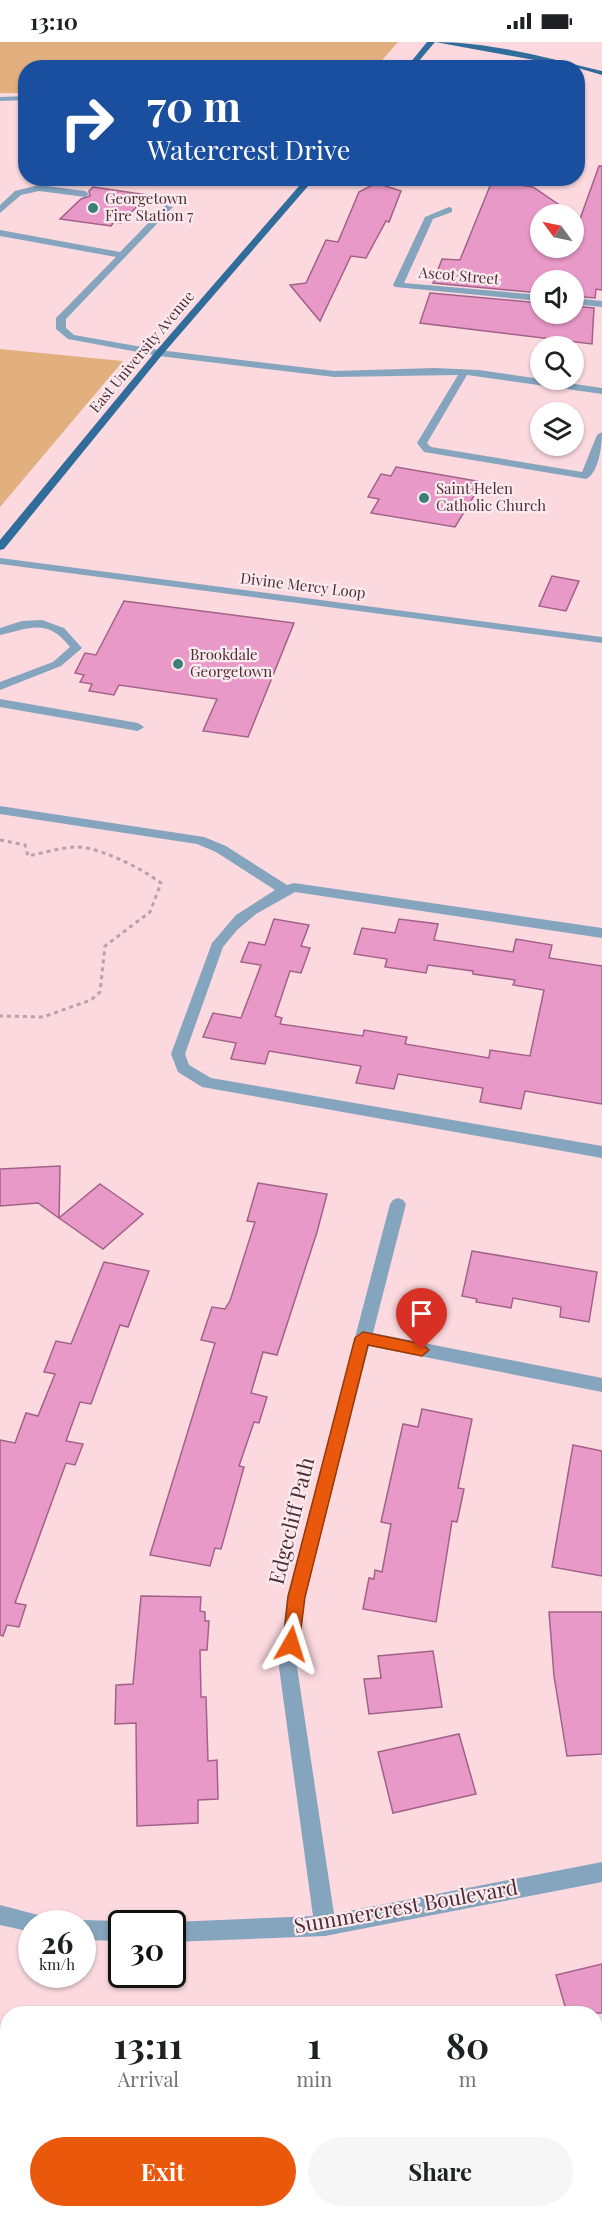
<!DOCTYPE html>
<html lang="en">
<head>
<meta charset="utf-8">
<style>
	:root { --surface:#fff; --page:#f6f6f6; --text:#202124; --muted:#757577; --accent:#ea580c }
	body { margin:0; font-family:"Playfair Display",serif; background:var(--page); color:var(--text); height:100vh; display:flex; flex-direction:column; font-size:22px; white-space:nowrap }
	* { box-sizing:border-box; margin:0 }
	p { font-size:20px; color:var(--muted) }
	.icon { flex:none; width:33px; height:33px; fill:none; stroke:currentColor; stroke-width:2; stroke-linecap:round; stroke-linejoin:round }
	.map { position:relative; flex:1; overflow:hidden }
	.details { position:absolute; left:0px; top:1964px; width:603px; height:212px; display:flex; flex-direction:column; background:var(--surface); border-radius:24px 24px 0 0; box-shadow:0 2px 4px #0004 }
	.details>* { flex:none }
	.hud { position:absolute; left:18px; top:18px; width:567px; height:126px; border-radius:24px; box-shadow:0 2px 4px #0004; background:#1a4fa0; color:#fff; overflow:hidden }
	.needle { width:39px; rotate:303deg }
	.controls { position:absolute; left:530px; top:162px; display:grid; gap:12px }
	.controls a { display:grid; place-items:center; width:54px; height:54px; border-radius:50%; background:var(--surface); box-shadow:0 2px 4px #0004; font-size:30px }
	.speed { position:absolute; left:18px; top:1868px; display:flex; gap:12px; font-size:30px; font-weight:700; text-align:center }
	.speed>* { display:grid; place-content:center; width:78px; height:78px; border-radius:50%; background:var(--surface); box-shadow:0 2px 4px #0004; line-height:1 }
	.speed small { font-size:15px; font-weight:400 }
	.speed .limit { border:3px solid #111; border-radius:9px; background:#fff; color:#111 }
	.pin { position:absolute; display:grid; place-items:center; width:51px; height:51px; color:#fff; margin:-62px -26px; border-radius:50% 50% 50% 0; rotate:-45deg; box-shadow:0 0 6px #0007 }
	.pin .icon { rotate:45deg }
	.me { position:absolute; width:66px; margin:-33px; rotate:6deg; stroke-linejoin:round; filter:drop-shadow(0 0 4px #0008) }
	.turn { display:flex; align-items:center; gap:21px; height:126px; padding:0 30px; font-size:27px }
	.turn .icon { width:78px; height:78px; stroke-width:2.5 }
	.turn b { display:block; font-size:42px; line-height:51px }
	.eta { display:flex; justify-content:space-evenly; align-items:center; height:102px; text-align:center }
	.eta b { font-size:36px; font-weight:700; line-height:42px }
	.action { display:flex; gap:12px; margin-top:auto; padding:12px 30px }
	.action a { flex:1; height:69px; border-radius:36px; background:var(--accent); color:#fff; font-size:24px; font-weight:700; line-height:69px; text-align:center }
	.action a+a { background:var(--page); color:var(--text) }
	.status { display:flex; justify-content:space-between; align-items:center; height:42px; padding:0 30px; background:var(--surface); direction:ltr }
	.status svg { height:16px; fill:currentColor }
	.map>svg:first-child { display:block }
</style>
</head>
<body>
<div class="status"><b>13:10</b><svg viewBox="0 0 49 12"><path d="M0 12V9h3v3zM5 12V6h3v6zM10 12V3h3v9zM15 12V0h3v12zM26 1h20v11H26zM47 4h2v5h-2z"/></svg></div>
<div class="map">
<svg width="602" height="2174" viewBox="0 0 602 2174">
	<rect width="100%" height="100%" fill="#fbd9df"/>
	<g fill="#e2af7f">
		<path d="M0 0H398L376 25 26 26 25 51H0Z"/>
		<path d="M0 307 123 319 0 465Z"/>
	</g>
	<g fill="#e999c8" stroke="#a26288" stroke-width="1.5" fill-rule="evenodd">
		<path d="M599 124H602V248L596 247 595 256 573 254V238H540V251L433 241 442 217 460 218 492 139 533 145 580 177ZM540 172H573V206H540Z"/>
		<path d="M376 141 401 149 389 180 386 179 366 216 351 214 320 279 290 243 306 241 326 198 338 200 359 150Z"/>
		<path d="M93 145 148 153 121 181 114 180 111 184 60 177 81 157 90 154 89 149Z"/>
		<path d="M430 251 540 261V272H573V264L594 266 592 302 420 281Z"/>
		<path d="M396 425 477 439 473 448 477 449 455 485 371 471 379 457 368 455 381 432 391 434Z"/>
		<path d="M552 534 579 539 566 569 539 564Z"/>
		<path d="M124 559 294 581 248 695 203 689 217 657 119 643 114 653 89 649 92 642 80 640 84 633 75 631 85 611 96 613Z"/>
		<path d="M274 877 309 883 301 904 310 906 301 931 290 929 275 974 282 976 280 982 363 994 364 988 407 995 405 1002 489 1016 490 1008 530 1014 544 948 513 943 515 938 473 932V929L428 923 426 931 385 925 387 917 354 912 362 886 395 891 399 877 438 882 434 898 513 910 516 897 552 903 549 916 602 924V1062L525 1049 521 1067 480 1060 483 1046 398 1032 394 1047 356 1041 361 1024 269 1009 265 1022 231 1017 236 1001 203 995 213 971 241 976 261 923 241 920 249 900 265 903Z"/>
		<path d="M60 1124 59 1176 38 1161 0 1164V1127Z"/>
		<path d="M258 1141 327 1152 317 1190 277 1313 263 1310 251 1351 267 1355 259 1381 254 1380 239 1424 244 1425 221 1507 215 1506 210 1524 150 1513 215 1301 201 1298 212 1265 225 1267 230 1259 255 1180 247 1179Z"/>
		<path d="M100 1142 143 1172 103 1207 59 1176Z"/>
		<path d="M472 1209 597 1230 589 1280 560 1275 561 1265 513 1256 511 1266 476 1260 477 1257 462 1254Z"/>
		<path d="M104 1220 149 1229 128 1285 120 1283 91 1362 80 1360 66 1399 83 1402 75 1423 66 1421 15 1561 26 1563 19 1585 7 1583 3 1594 0 1593V1398L15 1401 26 1371 38 1374 55 1332 44 1330 56 1299 71 1302Z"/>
		<path d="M422 1367 472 1377 458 1446 464 1447 457 1480 452 1479 436 1580 363 1567 369 1536 374 1537 375 1528 382 1530 391 1482 381 1480 403 1382 418 1385Z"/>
		<path d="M573 1403 602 1409V1534L552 1525Z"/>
		<path d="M141 1554 201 1555 200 1569 205 1570V1579H209L207 1608H200L201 1655H206L208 1719 217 1718 218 1757 198 1758V1781L137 1784 136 1681 115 1682 116 1643 133 1642Z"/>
		<path d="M549 1570H602V1712L567 1714 554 1634Z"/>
		<path d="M433 1609 442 1665 369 1672 364 1637 381 1636 378 1614Z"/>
		<path d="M459 1692 476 1752 393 1771 378 1710Z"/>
		<path d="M602 1922V1971H567L556 1933Z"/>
	</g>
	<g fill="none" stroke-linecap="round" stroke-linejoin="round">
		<path stroke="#c09ea5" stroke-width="3" stroke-dasharray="4 4" stroke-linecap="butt" d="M0 798 25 803 28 814C43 811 59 806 75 805 98 804 143 827 161 841L150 870 105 904 100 950 91 958 43 975 0 974"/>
		<g fill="#85a4bd" fill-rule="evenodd">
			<path d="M26 54V58L0 59V55Z"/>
			<path d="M39 143 85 149 89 152 85 155 39 149 21 153 0 171V163L15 149Z"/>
			<path d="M166 163 173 165 66 277V286L74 293 159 308 334 329 435 326 479 328 602 346V352L467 333 427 401 431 405 582 430 597 393 602 390C602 403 599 431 586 437L424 410 417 401 458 333 334 335 159 314 68 297 56 287V276L116 215 0 194V188L120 210Z"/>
			<path d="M449 165 452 166V170L433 177 404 241 540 253V259L395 245 393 243 425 175Z"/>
			<path d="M573 256 602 259V265L573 262Z"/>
			<path d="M0 516 602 595V601L0 522Z"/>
			<path d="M42 578 64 586 82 606 61 624 0 648V640L53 620 70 605C48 576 30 586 0 593V586L22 579Z"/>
			<path d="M0 657 138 681 144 685 138 689 0 665Z"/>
			<path d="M0 764 204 795 226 804 287 843 294 841 602 886V896L295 850 256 872 237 888 223 905 185 1012 189 1023 211 1036 602 1104V1116L202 1045 178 1030 171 1012 212 901 236 873 275 848 216 810 197 802 0 772Z"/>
			<path d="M398 1156 403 1158 406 1162 373 1291 602 1336V1350L369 1304 305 1555 297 1625 334 1872 602 1820V1840L325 1894 172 1900V1881H169L172 1880 313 1874 279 1625 287 1555 390 1162 393 1158Z"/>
			<path d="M0 1863 42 1874 45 1881H32V1890L0 1883Z"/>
			<path d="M82 1878 122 1879 128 1881H122V1899L82 1898V1881H75Z"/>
		</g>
		<g fill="#316d9b" fill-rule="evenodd">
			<path d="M427 0H435L413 26H406Z"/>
			<path d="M435 0C491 0 548 16 602 29V33L578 26Z"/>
			<path d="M306 136H315L162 313 4 507 0 508V498L156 309Z"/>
		</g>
	</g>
	<path fill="#ea580c" stroke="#983908" stroke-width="1.5" d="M363 1290 422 1302 429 1308 422 1314 368 1303 305 1555 299 1602 297 1607 291 1610 285 1607 283 1602 288 1555 355 1296Z"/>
	<g fill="#3b8178" stroke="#fcebee" stroke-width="2">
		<circle cx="93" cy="166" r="6"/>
		<circle cx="424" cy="456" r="6"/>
		<circle cx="178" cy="622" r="6"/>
	</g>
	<g text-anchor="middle" stroke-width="4.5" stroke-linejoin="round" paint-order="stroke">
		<g font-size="15" fill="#4e2e36" stroke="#fcebee" text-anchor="start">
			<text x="105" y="162">Georgetown<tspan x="105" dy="17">Fire Station 7</tspan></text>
			<text x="436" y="452">Saint Helen<tspan x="436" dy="17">Catholic Church</tspan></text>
			<text x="190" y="618">Brookdale<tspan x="190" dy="17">Georgetown</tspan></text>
		</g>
		<g font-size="15" fill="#4e2e36" stroke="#fcebee">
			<text transform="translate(459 234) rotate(5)" y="5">Ascot Street</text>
			<text transform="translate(142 310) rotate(-50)" y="5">East University Avenue</text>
			<text transform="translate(303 544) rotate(7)" y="5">Divine Mercy Loop</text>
		</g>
		<g font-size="21" fill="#4e2e36" stroke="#fcebee">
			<text transform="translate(292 1479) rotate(-76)" y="7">Edgecliff Path</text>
			<text transform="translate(406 1865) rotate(-10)" y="7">Summercrest Boulevard</text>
		</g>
	</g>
</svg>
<div class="controls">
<a><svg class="needle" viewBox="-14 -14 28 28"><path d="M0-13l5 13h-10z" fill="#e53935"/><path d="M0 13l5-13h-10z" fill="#757577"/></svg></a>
<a><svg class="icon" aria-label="sound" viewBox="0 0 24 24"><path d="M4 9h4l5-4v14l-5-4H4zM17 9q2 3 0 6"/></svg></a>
<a><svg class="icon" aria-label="search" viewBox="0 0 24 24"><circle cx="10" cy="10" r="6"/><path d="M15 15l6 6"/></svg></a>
<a><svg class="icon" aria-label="layers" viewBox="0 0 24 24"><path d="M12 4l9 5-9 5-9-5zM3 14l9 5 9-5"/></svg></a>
</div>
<div class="speed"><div>26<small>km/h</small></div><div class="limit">30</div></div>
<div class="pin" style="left:422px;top:1308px;background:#d93025"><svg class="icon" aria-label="arrive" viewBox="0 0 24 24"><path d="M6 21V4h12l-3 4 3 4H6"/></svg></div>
<svg class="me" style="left:291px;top:1602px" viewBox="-20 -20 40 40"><path d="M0-17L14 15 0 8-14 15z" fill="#ea580c" stroke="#fff" stroke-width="4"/></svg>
<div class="hud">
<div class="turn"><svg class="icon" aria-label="right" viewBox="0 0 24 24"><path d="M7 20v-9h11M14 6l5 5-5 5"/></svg><div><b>70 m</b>Watercrest Drive</div></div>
</div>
<section class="details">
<div class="eta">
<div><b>13:11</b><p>Arrival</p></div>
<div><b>1</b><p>min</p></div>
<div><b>80</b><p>m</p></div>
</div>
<div class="action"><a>Exit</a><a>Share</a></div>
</section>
</div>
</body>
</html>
